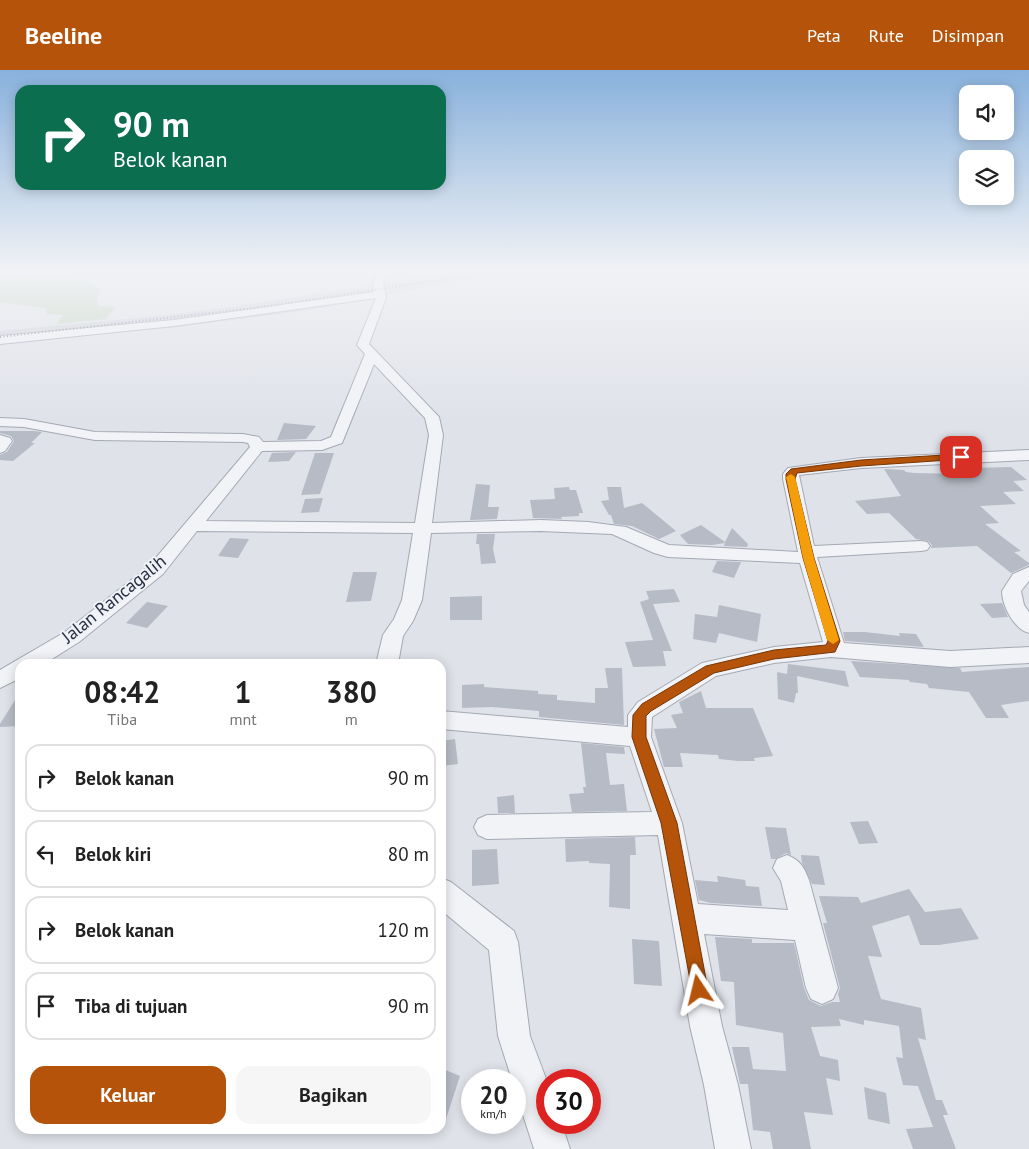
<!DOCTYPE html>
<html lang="id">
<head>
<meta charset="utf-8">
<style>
	:root { --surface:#fff; --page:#f6f6f6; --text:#222; --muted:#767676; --line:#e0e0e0; --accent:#b45309 }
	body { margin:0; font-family:"PT Sans",sans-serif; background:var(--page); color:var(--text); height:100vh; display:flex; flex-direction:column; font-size:19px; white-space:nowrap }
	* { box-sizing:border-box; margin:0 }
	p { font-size:16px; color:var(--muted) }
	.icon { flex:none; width:28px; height:28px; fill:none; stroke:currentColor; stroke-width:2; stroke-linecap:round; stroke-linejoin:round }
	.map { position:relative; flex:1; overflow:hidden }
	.details { position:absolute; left:15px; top:589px; width:431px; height:475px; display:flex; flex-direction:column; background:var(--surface); border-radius:15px; box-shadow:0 2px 12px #0003 }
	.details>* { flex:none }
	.guide { position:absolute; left:15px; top:15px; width:431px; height:105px; border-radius:15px; box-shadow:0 2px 12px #0003; background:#0b6e4f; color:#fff; overflow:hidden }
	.fabs { position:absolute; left:959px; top:15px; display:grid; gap:10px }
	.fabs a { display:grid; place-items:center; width:55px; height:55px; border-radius:10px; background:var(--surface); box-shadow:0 2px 12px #0003; font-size:25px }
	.speed { position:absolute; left:461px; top:999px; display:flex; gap:10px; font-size:25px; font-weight:700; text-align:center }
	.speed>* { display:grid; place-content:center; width:65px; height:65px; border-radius:50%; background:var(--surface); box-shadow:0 2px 12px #0003; line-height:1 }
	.speed small { font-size:12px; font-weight:400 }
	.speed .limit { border:8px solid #d22; background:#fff; color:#111 }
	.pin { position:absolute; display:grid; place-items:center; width:42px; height:42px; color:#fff; margin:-21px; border-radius:10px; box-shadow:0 2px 8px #0006 }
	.me { position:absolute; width:55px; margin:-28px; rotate:350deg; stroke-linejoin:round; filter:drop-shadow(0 0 4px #0008) }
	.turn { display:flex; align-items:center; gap:18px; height:105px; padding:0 15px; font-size:22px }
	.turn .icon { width:65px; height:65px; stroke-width:2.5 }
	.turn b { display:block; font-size:35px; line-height:42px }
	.eta { display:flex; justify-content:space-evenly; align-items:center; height:85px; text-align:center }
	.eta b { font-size:30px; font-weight:700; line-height:35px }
	.cta { display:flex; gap:10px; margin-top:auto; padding:10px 15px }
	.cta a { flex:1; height:58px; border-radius:15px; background:var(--accent); color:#fff; font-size:20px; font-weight:700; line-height:58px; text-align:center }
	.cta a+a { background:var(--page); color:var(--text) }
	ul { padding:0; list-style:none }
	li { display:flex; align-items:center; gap:15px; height:68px; margin:0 10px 8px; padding:0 5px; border:2px solid var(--line); border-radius:15px }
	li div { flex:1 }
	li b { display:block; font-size:19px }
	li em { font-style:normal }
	header { display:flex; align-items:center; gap:30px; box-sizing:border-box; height:70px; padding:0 25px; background:var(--accent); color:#fff }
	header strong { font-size:24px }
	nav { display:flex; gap:28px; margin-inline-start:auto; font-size:18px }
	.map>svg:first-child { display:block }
</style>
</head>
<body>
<header>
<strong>Beeline</strong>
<nav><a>Peta</a><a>Rute</a><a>Disimpan</a></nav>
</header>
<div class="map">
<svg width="1029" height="1079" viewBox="0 0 1029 1079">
	<rect width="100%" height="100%" fill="#dfe2e9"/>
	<path fill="#cdd1db" d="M477 200H528L393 223 322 238 280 244 170 258 0 271V261L159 246 223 238Z"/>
	<path fill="#c3d3c0" d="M0 204 82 210 90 213 101 221 97 226 98 236 116 237 106 249 57 254 63 245 47 244 45 238 0 232Z"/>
	<g fill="#b6bbc5">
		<path d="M284 353 316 356 306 369 277 370Z"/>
		<path d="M0 361H34L42 362 31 373H35L13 391 0 390V385L7 382 14 371 11 366 0 363Z"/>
		<path d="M296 382 289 391 268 392 272 383Z"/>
		<path d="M315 383H334L320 424 301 425Z"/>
		<path d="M1011 397 1027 410 1013 411 1024 421 1003 422 1016 434 980 436 999 453 985 454 1021 481 1014 482 1029 493V495L1011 503 977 476 931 478 932 475 928 471 916 469 889 443 867 444 855 431 901 426 884 399 904 400 906 402 914 403 966 404 963 401 974 400 972 398Z"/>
		<path d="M476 414 490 415 488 437H499L497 449 470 450Z"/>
		<path d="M569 417 570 420H576L583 443H579V446L561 447 562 449 533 448 530 430 555 429 554 418Z"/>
		<path d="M607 417H621L624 438 642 433 676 461 659 469 632 456 614 454 611 445H609L601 431 609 430Z"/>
		<path d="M323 428 319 442 301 443 305 429Z"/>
		<path d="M701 455 725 472 732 458 748 474 747 477 724 476 725 473 712 475 688 474 680 465Z"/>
		<path d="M477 464H495L493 479 496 493 481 494 479 474H476Z"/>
		<path d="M230 468 249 469 238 488 218 486Z"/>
		<path d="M717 491 741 492 734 508 712 502Z"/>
		<path d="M353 502H377L371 531 346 532Z"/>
		<path d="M674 519 680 532 653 534 672 581H663L666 596 633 597 625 572 653 570 640 532 649 529 646 521Z"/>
		<path d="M482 526V550H450V527Z"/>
		<path d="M147 532 168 536 147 558 126 553Z"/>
		<path d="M1002 533 1008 547 992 548 980 534Z"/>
		<path d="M719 535 761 544 757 572 719 563 716 573 693 569 695 544 717 547Z"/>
		<path d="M843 562H865L900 566 899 563 916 564 924 577 845 571Z"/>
		<path d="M851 591 960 598 962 602 1029 597V631L1001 635 1009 648H986L969 622 929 618 927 614 910 612 909 610 860 607Z"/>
		<path d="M788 594 845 601 849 617 797 606 798 623H796L794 633 778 629 777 602 787 604Z"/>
		<path d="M605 598H622L624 655 539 647V641L492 637 462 638V615L484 614V617L538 621V624L557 625V630L595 633V618H608Z"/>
		<path d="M701 621 706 638H753L773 686 754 688 755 691H738L719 689 718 685 680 683 683 697H664L654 659 677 658 671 645 683 643 679 632Z"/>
		<path d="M20 622V656L0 657V654Z"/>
		<path d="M455 669 458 694 441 696V671Z"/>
		<path d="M581 673 624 677 625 684 606 683 610 715 624 714 627 741 572 742 569 724 584 723 583 717H586Z"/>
		<path d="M514 725 515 743H498L497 727Z"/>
		<path d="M868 751 878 773 859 774 850 752Z"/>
		<path d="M765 757 786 758 791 785 786 783 775 789H771Z"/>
		<path d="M635 767 636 785H630V839L609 837 610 794 589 793V791L566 792 565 769Z"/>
		<path d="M497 779 499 814 472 816V780Z"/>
		<path d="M801 785 819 786 825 815 812 814 802 793Z"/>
		<path d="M717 806 745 810 746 816 759 817 762 836 711 833 699 830 695 810 718 812Z"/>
		<path d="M909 819 925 842 961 838 979 869 939 875H920L909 845 872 856 882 887 868 886 881 929 921 938 926 970 918 968 936 1030H942L948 1045H943L956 1079H913L906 1059 933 1057 918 1016 903 1015 896 987 903 988 899 956 864 950V955L839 949 841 956 811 957 820 986 838 990 840 1011 826 1008 833 1045 804 1042 811 1079H773L770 1062 753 1060 748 1014H740L732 977H749L753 999 786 1001 783 963 736 955 734 912 721 911 715 867 752 869V873H794L804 918 809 930 821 936 832 932H840L838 924 840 918 823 853H827L819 826 858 827 861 833Z"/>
		<path d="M632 869 659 871 662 916 634 914Z"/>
		<path d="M441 998 460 1006 444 1055H441Z"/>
		<path d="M864 1017 886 1023 890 1054 868 1049Z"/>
	</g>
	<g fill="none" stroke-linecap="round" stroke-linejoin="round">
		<defs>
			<g id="minor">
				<path d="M378 200H388L383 214 386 228 369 274 439 347 443 365 432 453 541 450 588 452 626 457 669 475 798 482 783 409V404L788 398 861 388 1029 380V390L861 398 799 405 814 476 921 471 927 472 930 476 927 480 921 481 817 487 844 573 950 581 1029 577V593L950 597 831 587 774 593 716 606 652 647 651 667 682 753 698 834 788 840 781 811 773 798 777 789 787 785C800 790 804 797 809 810L838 918 833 929 822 934 811 929 806 918 795 870 704 864 722 956 738 1015 751 1079H715L704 1015 690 956 658 765 487 769 478 765 474 757 478 749 487 745 652 742 630 676 441 659V641L628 657V645L638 632 702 593 774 577 823 572 800 493 668 487 654 483 612 464 541 461 431 463 422 530 413 551 403 566 398 594H376L383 565 394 549 402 530 413 463 197 461 163 504 79 572 44 594H20V608L0 618V600L65 562 149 496 250 377 248 373 243 372 95 370 24 357 0 356V348L24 349 95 362 243 364 259 367 263 372 321 371 331 367 365 284 357 275 376 228 174 256 0 274V266L174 250 374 222 373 214ZM374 294 425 348 429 365 415 453 206 451 262 381 322 380 342 373Z"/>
				<path d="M0 365 10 368 12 371 5 381 0 383Z"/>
				<path d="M1029 497V511L1021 521 1024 535 1029 542V563C1014 559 1002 536 1002 521L1013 504Z"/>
				<path d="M441 808 451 812 514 861 518 872 530 966 548 1014V1052H561L570 1079H534L515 1020V1010H512L498 966 489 880 441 840Z"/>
			</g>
		</defs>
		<use href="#minor" stroke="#a4a9b3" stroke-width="2"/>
		<use href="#minor" fill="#f2f3f7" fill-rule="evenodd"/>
		<path stroke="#788092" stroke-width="2" stroke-dasharray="1 2.5" stroke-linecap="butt" d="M0 267 254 238 507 200"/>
	</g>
	<linearGradient id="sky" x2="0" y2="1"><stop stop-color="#88b1dc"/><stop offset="0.57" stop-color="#f1f2f5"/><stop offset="1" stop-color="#f1f2f5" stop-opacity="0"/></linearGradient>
	<rect width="1029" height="351" fill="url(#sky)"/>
	<path fill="#b45309" stroke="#753606" d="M961 384 964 385V389L861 396 797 403 795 409 814 488 840 571 835 582 774 589 714 603 651 641 646 646V667L677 753 708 920 706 926 699 929 693 926 661 753 632 667 633 645 642 634 706 596 774 580 826 575 828 571 803 488 786 409V404L791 399 861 390Z"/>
	<path fill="#f59e0b" d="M791 404 795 407 814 488 839 570 833 574 827 570 803 488 786 407Z"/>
	<g text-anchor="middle" stroke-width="4" stroke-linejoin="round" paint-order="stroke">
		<g font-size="18" fill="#272f40" stroke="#eef1f6">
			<text transform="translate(114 529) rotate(-39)" y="6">Jalan Rancagalih</text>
		</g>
	</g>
</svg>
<div class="fabs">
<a><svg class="icon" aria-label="sound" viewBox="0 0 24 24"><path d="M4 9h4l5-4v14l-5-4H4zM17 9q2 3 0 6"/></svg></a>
<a><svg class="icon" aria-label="layers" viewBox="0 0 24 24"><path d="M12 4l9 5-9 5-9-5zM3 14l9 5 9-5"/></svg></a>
</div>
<div class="speed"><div>20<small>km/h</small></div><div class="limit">30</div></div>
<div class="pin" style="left:961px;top:387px;background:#d93025"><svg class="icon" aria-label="arrive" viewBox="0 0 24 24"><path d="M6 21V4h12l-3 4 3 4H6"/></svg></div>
<svg class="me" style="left:699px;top:920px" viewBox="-20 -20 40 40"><path d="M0-17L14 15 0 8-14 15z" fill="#b45309" stroke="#fff" stroke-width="4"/></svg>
<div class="guide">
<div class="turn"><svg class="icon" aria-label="right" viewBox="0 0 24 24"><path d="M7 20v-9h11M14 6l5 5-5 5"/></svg><div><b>90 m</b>Belok kanan</div></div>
</div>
<section class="details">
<div class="eta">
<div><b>08:42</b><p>Tiba</p></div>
<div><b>1</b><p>mnt</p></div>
<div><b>380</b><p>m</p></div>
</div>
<ul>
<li><svg class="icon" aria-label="right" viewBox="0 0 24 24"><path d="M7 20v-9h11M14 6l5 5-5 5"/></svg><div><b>Belok kanan</b></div><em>90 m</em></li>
<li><svg class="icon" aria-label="left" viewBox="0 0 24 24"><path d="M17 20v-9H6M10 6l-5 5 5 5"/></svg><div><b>Belok kiri</b></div><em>80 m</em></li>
<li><svg class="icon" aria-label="right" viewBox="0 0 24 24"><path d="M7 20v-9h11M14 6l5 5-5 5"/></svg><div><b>Belok kanan</b></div><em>120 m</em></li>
<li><svg class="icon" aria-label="arrive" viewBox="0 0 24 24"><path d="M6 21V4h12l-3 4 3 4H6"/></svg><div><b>Tiba di tujuan</b></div><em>90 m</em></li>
</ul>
<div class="cta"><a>Keluar</a><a>Bagikan</a></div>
</section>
</div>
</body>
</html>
